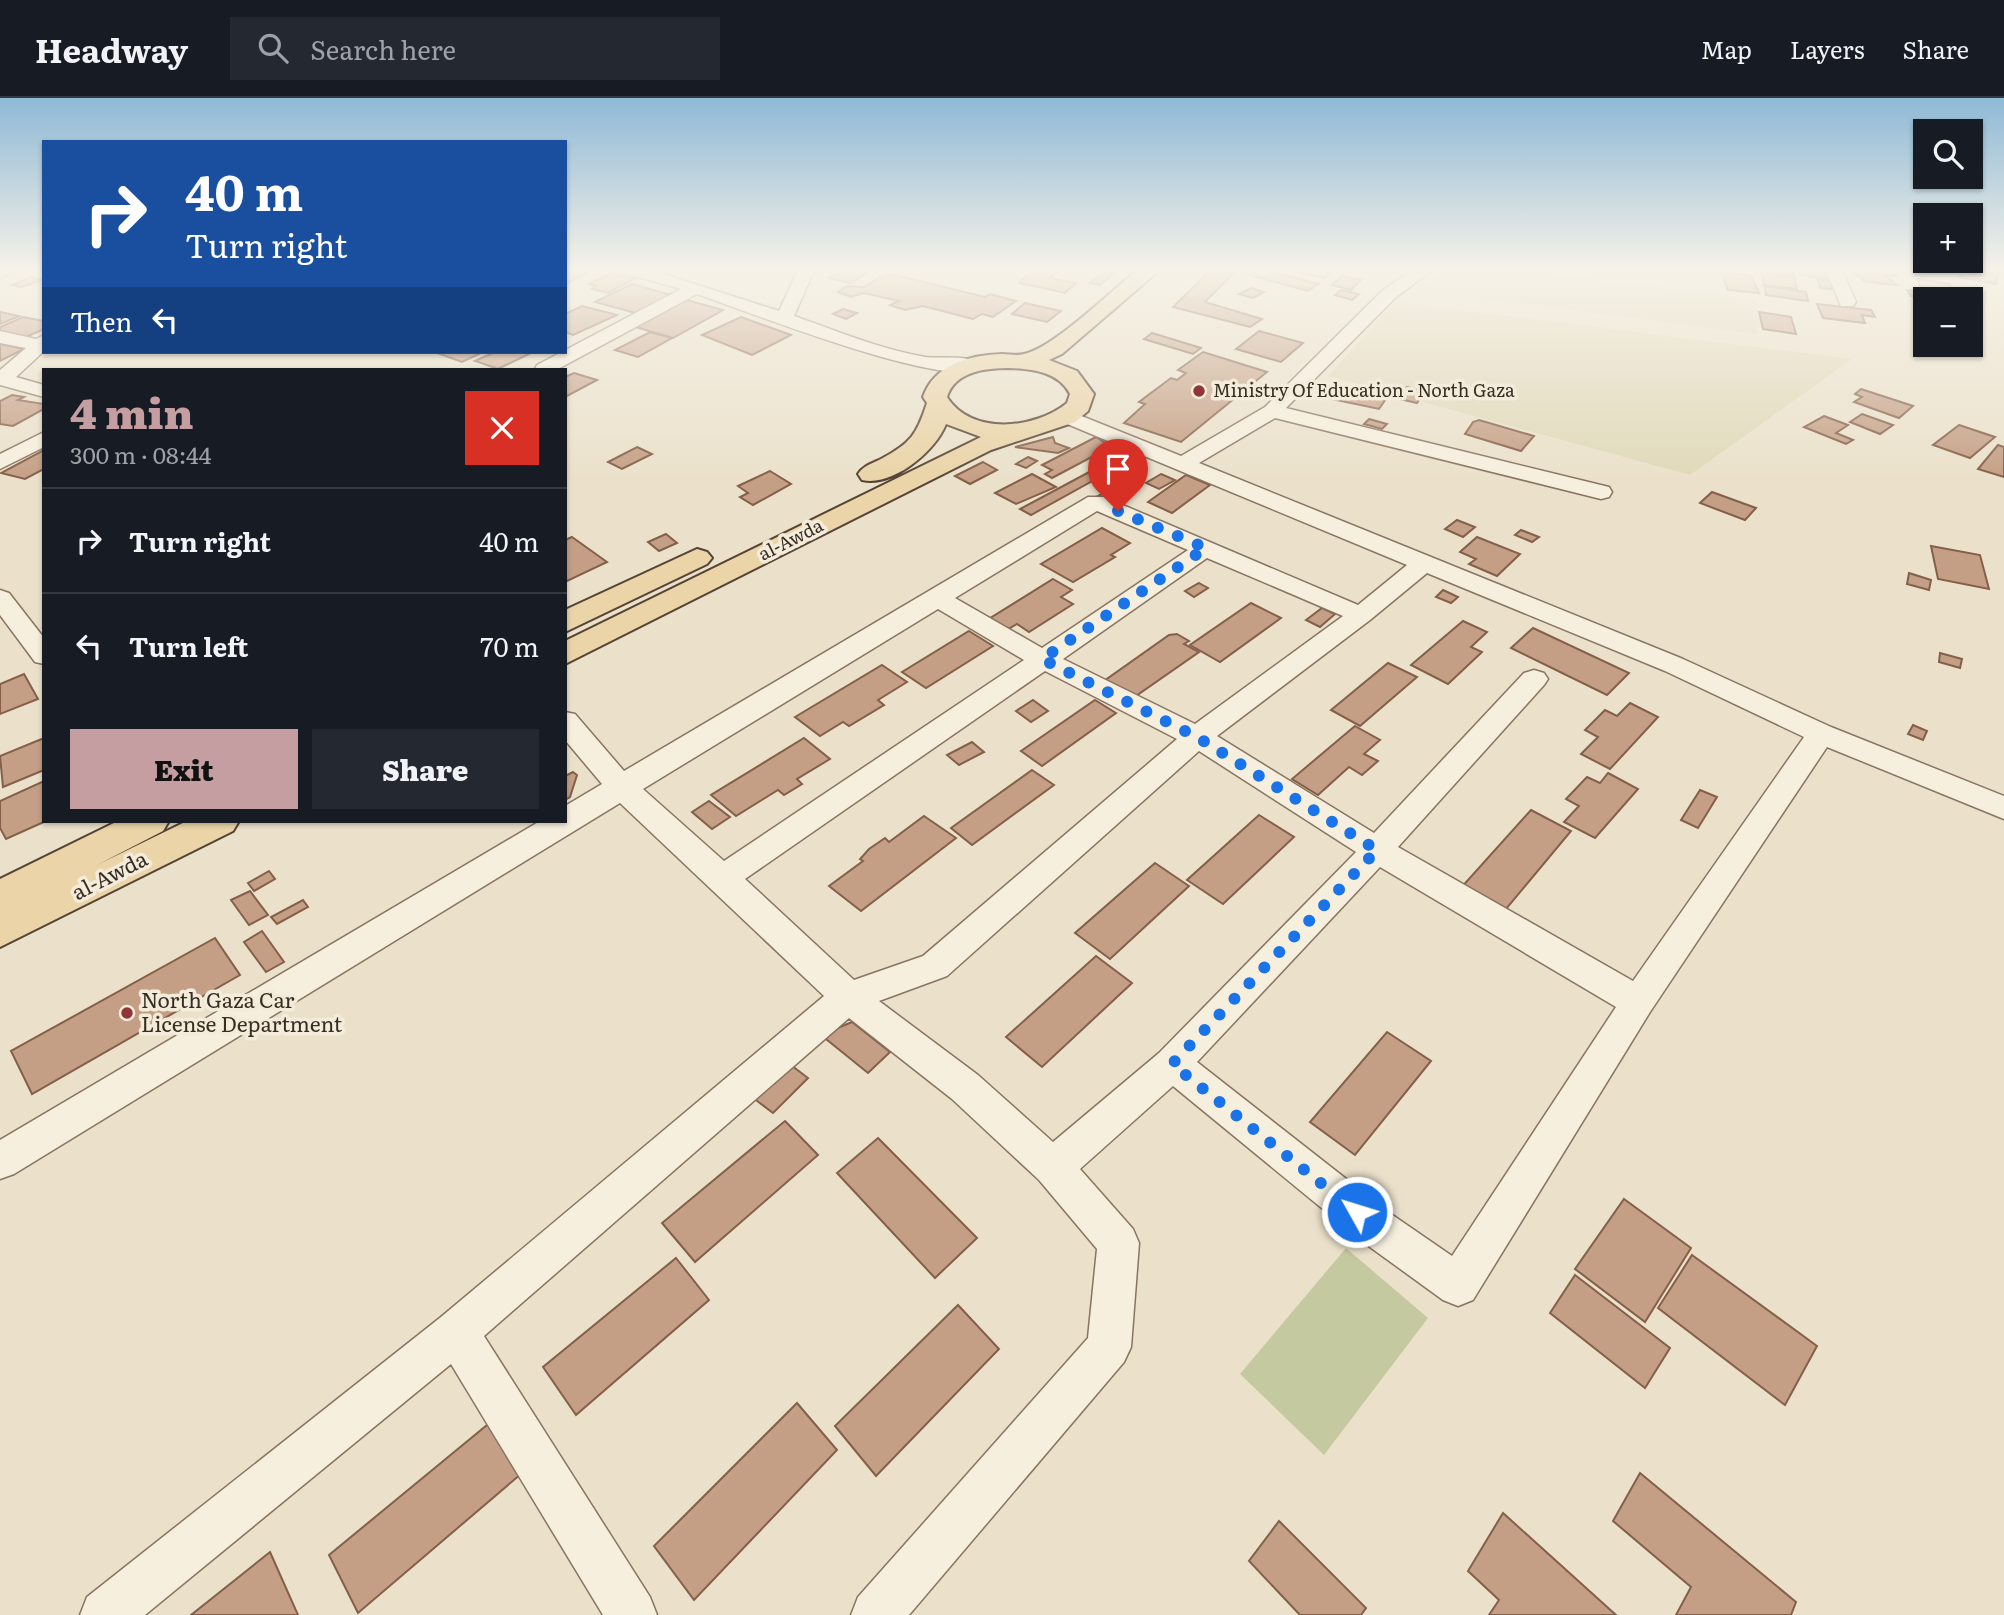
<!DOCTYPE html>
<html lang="en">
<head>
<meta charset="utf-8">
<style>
	:root { --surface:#171b24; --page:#242831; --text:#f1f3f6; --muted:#9ea1a6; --line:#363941; --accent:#c59ea1 }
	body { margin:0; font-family:Literata,serif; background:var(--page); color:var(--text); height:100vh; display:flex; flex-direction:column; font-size:26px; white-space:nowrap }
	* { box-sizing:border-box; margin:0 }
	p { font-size:23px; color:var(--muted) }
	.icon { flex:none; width:38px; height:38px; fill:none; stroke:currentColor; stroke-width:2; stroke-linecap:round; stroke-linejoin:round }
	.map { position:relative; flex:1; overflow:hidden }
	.sheet { position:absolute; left:42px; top:270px; width:525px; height:455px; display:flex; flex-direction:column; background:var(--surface); border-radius:0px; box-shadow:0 2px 5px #0004 }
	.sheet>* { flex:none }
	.guide { position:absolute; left:42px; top:42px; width:525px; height:214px; border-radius:0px; box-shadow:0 2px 5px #0004; background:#1a4fa0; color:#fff; overflow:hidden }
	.buttons { position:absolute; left:1913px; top:21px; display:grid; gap:14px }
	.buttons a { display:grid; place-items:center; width:70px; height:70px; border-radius:0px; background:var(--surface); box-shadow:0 2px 5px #0004; font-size:35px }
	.pin { position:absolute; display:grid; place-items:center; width:60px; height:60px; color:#fff; margin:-72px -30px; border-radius:50% 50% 50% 0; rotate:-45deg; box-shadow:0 0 7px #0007 }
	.pin .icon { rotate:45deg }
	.me { position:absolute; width:77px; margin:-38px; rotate:309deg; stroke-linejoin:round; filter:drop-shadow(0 0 5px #0008) }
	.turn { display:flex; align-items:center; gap:24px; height:147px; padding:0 28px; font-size:32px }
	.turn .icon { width:91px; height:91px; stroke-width:2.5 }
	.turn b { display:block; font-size:49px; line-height:60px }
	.then { display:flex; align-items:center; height:66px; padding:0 28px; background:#0003; gap:14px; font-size:26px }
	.round { display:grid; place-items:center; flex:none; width:74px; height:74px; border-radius:0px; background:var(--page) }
	.headline { display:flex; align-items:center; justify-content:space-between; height:119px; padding:0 28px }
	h1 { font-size:42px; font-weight:800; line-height:52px; color:var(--accent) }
	.action { display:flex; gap:14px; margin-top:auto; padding:14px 28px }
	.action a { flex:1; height:80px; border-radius:0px; background:var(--accent); color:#111; font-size:28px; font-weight:800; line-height:80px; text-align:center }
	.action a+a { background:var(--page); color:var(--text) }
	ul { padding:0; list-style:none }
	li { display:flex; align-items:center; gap:21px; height:105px; padding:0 28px; border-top:2px solid var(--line) }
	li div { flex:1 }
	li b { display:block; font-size:26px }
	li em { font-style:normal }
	header { display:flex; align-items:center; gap:42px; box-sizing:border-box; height:98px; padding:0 35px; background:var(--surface); border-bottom:2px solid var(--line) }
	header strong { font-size:33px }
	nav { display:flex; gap:38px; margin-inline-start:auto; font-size:24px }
	.search { width:490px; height:63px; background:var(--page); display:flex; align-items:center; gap:18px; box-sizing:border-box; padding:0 24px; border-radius:0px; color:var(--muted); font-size:26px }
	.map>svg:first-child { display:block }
</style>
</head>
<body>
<header>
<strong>Headway</strong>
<div class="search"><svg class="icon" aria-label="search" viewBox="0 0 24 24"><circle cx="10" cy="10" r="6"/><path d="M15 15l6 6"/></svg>Search here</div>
<nav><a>Map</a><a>Layers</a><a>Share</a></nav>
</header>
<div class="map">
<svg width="2004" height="1517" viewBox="0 0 2004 1517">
	<rect width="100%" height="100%" fill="#ebe1cb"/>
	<g fill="#e0d9b9">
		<path d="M1448 170H1508L1756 202 1757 236 1417 192Z"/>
		<path d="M1395 204 1852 261 1690 377 1328 278Z"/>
	</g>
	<path fill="#c5c9a0" d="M1346 1150 1428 1220 1324 1357 1240 1276Z"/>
	<g fill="#c59f85" stroke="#845f49" stroke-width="2">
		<path d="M565 170H587L594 172 565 186Z"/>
		<path d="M843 170H875L882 172 869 174 851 185 829 180 845 171Z"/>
		<path d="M1050 170H1062L1050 180 1076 185 1065 195 1019 185 1032 171 1046 173Z"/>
		<path d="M1260 170 1318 186 1308 193 1249 177Z"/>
		<path d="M1282 170H1338L1324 180Z"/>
		<path d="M1761 170H1793L1794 177 1761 173Z"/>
		<path d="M1797 170H1831L1836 182 1800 177Z"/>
		<path d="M1855 170 1895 172 1897 178 1886 177 1896 187 1863 183 1861 178 1855 177 1853 172H1856Z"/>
		<path d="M1961 170 1998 176 1996 186 1959 179Z"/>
		<path d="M1211 172 1233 176 1205 204 1262 221 1250 229 1173 209Z"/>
		<path d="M1103 174 1113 176 1100 187 1090 185Z"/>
		<path d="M1721 174 1751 177 1759 195 1728 192Z"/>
		<path d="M611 175 628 179 636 180 608 195 592 191 596 188 589 186Z"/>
		<path d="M887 175 985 199 990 196 1016 203 993 219 982 216 973 221 923 208 905 212 890 207 899 203 864 195 851 199 838 194 847 188 864 189Z"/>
		<path d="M1762 175 1794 179 1797 191 1764 187Z"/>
		<path d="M1342 178 1361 182 1351 192 1332 187Z"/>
		<path d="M32 179 42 182 21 189 12 187Z"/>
		<path d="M1817 181 1842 184 1846 193 1821 190Z"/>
		<path d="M1918 181 1950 186 1952 196 1920 190Z"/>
		<path d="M632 186 675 198 639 216 595 204Z"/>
		<path d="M1765 188 1806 194 1808 203 1766 197Z"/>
		<path d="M1251 190 1264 194 1253 200 1239 196Z"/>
		<path d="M1341 192 1359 196 1352 202 1335 197Z"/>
		<path d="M1907 192 1935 195 1939 201 1911 198Z"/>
		<path d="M683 201 723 212 673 240 632 228Z"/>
		<path d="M1025 205 1061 213 1047 224 1012 216Z"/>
		<path d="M1817 206 1871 212 1875 219 1862 217 1865 225 1823 220Z"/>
		<path d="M582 208 617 217 573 237 565 234V216Z"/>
		<path d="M843 211 857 215 846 221 833 216Z"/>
		<path d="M0 214 19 218 0 226Z"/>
		<path d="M1759 214 1791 219 1796 236 1763 231Z"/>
		<path d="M23 219 44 223V231L26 239 0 234V229Z"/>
		<path d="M741 219 791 237 752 257 702 237Z"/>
		<path d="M1259 233 1303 245 1281 264 1236 251Z"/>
		<path d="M650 234 672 240 638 259 615 252Z"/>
		<path d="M1152 235 1201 250 1193 256 1144 241Z"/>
		<path d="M0 246 24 251 0 263Z"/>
		<path d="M446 254H483L462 264 440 256Z"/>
		<path d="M495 254H533L498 271 475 263Z"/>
		<path d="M1203 254 1267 274 1181 344 1124 325 1145 306 1139 304 1171 280 1177 282 1186 275 1178 272Z"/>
		<path d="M574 275 597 282 565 299V279Z"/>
		<path d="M1341 287 1388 298 1379 311 1332 301Z"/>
		<path d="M1407 289 1424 293 1417 305 1400 301Z"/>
		<path d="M1861 291 1913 308 1899 320 1854 304 1862 299 1855 296Z"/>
		<path d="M12 297 24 299 18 302 44 306V311L13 328 0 326V303Z"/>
		<path d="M1862 316 1893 327 1880 336 1850 324Z"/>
		<path d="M1824 318 1848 327 1836 335 1853 342 1846 346 1804 329Z"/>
		<path d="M1369 321 1387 326 1382 331 1364 326Z"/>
		<path d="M1479 322 1534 338 1521 353 1465 336 1473 324Z"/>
		<path d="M1959 327 1995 339 1970 360 1933 347Z"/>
		<path d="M1053 339 1055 345 1069 350 1058 355 1015 349Z"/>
		<path d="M1096 339 1118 353 1108 358 1101 354 1052 380 1045 376 1052 372 1042 367Z"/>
		<path d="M1998 347 2004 349V379L1978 371Z"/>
		<path d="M637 349 652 356 622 371 608 364Z"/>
		<path d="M44 352V371L25 381 1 375Z"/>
		<path d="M1128 354 1144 361 1117 378 1102 371Z"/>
		<path d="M1028 359 1037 363 1026 370 1016 366Z"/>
		<path d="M983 364 997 372 970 386 955 378Z"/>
		<path d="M1093 372 1103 377 1031 417 1020 411Z"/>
		<path d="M770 373 791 386 753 407 740 399 748 395 738 388Z"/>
		<path d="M1032 376 1056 389 1016 406 995 395Z"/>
		<path d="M1161 376 1175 382 1159 391 1146 385Z"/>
		<path d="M1186 377 1210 387 1172 415 1148 404Z"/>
		<path d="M1123 384 1135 390 1103 408 1091 402Z"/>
		<path d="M1712 394 1756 410 1745 422 1700 405Z"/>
		<path d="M1457 422 1475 429 1463 439 1445 431Z"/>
		<path d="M1102 430 1130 445 1111 457 1115 459 1073 484 1041 466Z"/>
		<path d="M1521 432 1539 439 1532 444 1515 437Z"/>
		<path d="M666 436 677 445 659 453 648 444Z"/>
		<path d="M572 439 607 464 565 484V442Z"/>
		<path d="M1477 439 1520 456 1497 478 1469 466 1476 461 1460 454Z"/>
		<path d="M1931 448 1980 457 1989 491 1938 481Z"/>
		<path d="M1909 475 1931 482 1929 492 1907 486Z"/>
		<path d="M1053 481 1072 492 1061 499 1073 506 1029 534 1017 526 1005 533 987 522Z"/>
		<path d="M1199 485 1208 490 1194 499 1185 493Z"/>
		<path d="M1443 492 1458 499 1451 505 1436 499Z"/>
		<path d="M1251 505 1281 520 1220 564 1190 547Z"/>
		<path d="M1322 510 1335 516 1320 529 1306 522Z"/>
		<path d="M1463 523 1487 534 1471 549 1482 554 1448 586 1411 567Z"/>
		<path d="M1533 530 1629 575 1607 597 1511 550Z"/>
		<path d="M969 533 993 548 926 590 902 574Z"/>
		<path d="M1177 536 1189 543 1184 546 1199 554 1133 600 1104 583 1169 537Z"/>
		<path d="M1940 555 1962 561 1960 570 1939 564Z"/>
		<path d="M1388 565 1417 579 1360 628 1331 612Z"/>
		<path d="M882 567 907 584 878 602 884 607 849 628 843 624 820 638 795 619Z"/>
		<path d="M24 576 38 601 0 616V586Z"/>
		<path d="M1033 602 1048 613 1031 624 1016 613Z"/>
		<path d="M1095 602 1116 615 1042 668 1021 653Z"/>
		<path d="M1630 605 1658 619 1610 671 1581 656 1598 639 1585 632 1605 612 1617 618Z"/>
		<path d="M1913 627 1927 633 1923 642 1908 636Z"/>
		<path d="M1355 628 1380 642 1364 656 1378 663 1362 677 1349 669 1318 697 1292 681Z"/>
		<path d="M44 640V672L3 689 0 658Z"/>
		<path d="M804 640 830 661 797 681 802 686 784 697 778 692 736 718 711 697Z"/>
		<path d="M972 644 984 654 959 667 947 657Z"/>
		<path d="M1032 672 1054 687 972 747 951 730Z"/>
		<path d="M573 674 577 677 570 699 565 702V678Z"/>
		<path d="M1608 675 1638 691 1595 740 1564 724 1579 708 1566 701 1587 679 1600 685Z"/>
		<path d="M44 683V723H46L6 741 0 730V703Z"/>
		<path d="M1700 692 1717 699 1698 730 1681 722Z"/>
		<path d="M709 703 730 719 712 731 692 714Z"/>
		<path d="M1531 712 1571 733 1501 817 1459 792Z"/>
		<path d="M1259 717 1294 739 1223 806 1187 782Z"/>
		<path d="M924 718 956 740 861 813 829 788 863 763 860 761 869 751 885 740 889 744Z"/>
		<path d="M1155 765 1189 788 1110 861 1075 835Z"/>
		<path d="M269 773 275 781 254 793 248 785Z"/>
		<path d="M250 793 268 817 249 827 231 802Z"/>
		<path d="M303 802 308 809 277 826 271 819Z"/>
		<path d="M262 833 284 864 266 874 244 844Z"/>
		<path d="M215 840 240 877 32 996 11 953Z"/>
		<path d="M1096 858 1132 885 1042 969 1006 939Z"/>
		<path d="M852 924 890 954 868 975 821 937Z"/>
		<path d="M1387 934 1431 963 1355 1057 1310 1024Z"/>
		<path d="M787 964 808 980 773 1015 752 999Z"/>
		<path d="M785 1023 818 1057 695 1164 662 1125Z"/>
		<path d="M878 1040 977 1140 935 1180 837 1075Z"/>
		<path d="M1624 1101 1691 1150 1645 1224 1575 1171Z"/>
		<path d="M1692 1157 1817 1248 1785 1307 1658 1210Z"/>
		<path d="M676 1160 709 1202 576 1317 543 1269Z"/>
		<path d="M1575 1177 1670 1250 1645 1290 1550 1215Z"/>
		<path d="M958 1207 999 1251 876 1378 835 1328Z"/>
		<path d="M797 1305 837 1352 694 1502 654 1448Z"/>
		<path d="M504 1313 535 1364 358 1515 329 1457Z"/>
		<path d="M1640 1375 1796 1504 1791 1517H1676L1691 1489 1613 1423Z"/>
		<path d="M1503 1415 1616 1517H1489L1499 1502 1468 1473Z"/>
		<path d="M1279 1423 1366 1510 1361 1517H1300L1249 1463Z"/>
		<path d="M270 1454 298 1517H191Z"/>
	</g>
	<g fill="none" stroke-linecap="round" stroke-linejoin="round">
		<defs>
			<g id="minor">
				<path d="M0 170H20L0 180Z"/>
				<path d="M619 170H645L779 213 799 170H815L794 218C837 233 880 251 925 259 940 261 973 256 983 268 959 298 736 209 697 196L558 271H535L537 267 681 191 621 174Z"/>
				<path d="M1416 170H1435L1395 200 1286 310 1609 389 1612 394 1609 399 1601 401 1275 320 1199 365 1683 561 1831 629 2004 698V721L1827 649 1650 914 1473 1202 1458 1208 1443 1202 1363 1144 1173 988 1080 1071 1133 1131 1139 1145 1131 1249 1124 1264 909 1517H851L858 1499 1088 1240 1097 1151 1039 1082 952 1001 849 920 484 1238 650 1499 657 1517H603L451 1266 145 1517H80L87 1499 441 1219 824 898 620 705 14 1076 0 1081V1042L540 723H565V708L602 686 565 642V614L575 616 624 673 1088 399H1104L1358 507 1407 467 1060 323 1057 319 1060 315H1074L1181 358 1265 309 1383 192ZM1097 413 1188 452 1042 550 955 500ZM1207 460 1343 518 1195 626 1063 561ZM1427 475 1665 573 1804 639 1633 883 1398 749 1544 587 1548 581 1544 575 1534 572 1524 575 1374 735 1217 638 1370 522ZM938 511 1024 562 724 763 643 691ZM1045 573 1177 641 923 858 854 882 745 781ZM1199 653 1356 754 1159 955 1053 1044 978 977 879 903 947 878ZM1380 769 1616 909 1452 1158 1391 1116 1197 964Z"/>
				<path d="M1825 170H1841L1856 204 1853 208H1841Z"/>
				<path d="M0 233 36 241 44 237V253L16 279 44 287V299L0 287V272L26 250 0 245Z"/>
				<path d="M44 334V349L0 371V356Z"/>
				<path d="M0 492 9 495 44 540V566L35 564 0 517Z"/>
			</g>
			<g id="major">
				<path d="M1140 170H1162L1062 256 1049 262 1077 273 1094 296 1088 313 1075 324 991 352 565 566V543L981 339 946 326C935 354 892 389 862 382L858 376C863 368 873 365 881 361 911 345 917 336 927 305L923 299C934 266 971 257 1002 256 1009 256 1017 258 1024 256 1054 250 1113 191 1140 170ZM1010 270C1032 271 1059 274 1070 296L1067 305C1035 331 972 338 947 299 955 273 986 270 1010 270Z"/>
				<path d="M697 451 707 454 712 460 707 466 565 534V512Z"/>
				<path d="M118 723H169L163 733 97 767 187 723H239L233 733 0 849V781Z"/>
			</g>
		</defs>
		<use href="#minor" stroke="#877461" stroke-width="3"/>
		<use href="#major" stroke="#554334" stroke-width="4"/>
		<use href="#minor" fill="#f6efde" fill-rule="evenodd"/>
		<use href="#major" fill="#ead4a8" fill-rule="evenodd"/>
	</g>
	<linearGradient id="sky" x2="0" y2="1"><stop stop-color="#8fb9d6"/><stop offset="0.45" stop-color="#f6f2e8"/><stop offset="1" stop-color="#f6f2e8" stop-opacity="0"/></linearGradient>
	<rect width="2004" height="382" fill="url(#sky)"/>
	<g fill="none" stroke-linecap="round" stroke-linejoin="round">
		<path stroke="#1a73e8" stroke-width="12" stroke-dasharray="0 21.6" d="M1118 413 1206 450 1042 561 1197 639 1377 752 1172 966 1357 1114"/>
	</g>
	<g fill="#903639" stroke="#f3ecda" stroke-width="2.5">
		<circle cx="1199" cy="293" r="7"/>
		<circle cx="127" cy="915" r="7"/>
	</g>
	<g text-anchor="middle" stroke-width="7" stroke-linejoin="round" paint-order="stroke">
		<g font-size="18" fill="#392d23" stroke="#f3ecda" text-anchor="start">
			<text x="1213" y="299">Ministry Of Education - North Gaza</text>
		</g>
		<g font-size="18" fill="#392d23" stroke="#f3ecda">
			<text transform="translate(791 442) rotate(-27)" y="6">al-Awda</text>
		</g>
		<g font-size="21" fill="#392d23" stroke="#f3ecda">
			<text transform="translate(110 778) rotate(-27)" y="7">al-Awda</text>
		</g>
		<g font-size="21" fill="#392d23" stroke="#f3ecda" text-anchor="start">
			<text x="141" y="910">North Gaza Car<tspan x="141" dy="24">License Department</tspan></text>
		</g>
	</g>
</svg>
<div class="buttons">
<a><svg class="icon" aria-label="search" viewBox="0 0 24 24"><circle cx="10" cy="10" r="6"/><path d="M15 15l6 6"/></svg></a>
<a>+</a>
<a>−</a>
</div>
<div class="pin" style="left:1118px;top:413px;background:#d93025"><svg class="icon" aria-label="arrive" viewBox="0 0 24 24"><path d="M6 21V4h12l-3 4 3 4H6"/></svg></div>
<svg class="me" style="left:1357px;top:1114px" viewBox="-20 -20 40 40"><circle r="17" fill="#1a73e8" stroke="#fff" stroke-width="3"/><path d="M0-11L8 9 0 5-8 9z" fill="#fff"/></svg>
<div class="guide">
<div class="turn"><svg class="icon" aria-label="right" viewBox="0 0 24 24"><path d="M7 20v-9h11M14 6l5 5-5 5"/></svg><div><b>40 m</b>Turn right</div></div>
<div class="then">Then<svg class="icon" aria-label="left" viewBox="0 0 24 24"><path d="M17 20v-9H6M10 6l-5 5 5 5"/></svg></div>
</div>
<section class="sheet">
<div class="headline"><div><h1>4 min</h1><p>300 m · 08:44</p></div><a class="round" style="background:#d93025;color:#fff"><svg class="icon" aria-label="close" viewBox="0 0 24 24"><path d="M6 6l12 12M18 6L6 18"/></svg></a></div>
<ul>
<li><svg class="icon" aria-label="right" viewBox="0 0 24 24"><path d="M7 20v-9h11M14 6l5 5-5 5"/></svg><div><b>Turn right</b></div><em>40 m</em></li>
<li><svg class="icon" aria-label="left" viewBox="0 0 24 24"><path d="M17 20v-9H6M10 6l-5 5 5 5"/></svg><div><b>Turn left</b></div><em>70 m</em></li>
</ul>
<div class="action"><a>Exit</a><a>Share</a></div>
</section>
</div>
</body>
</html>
